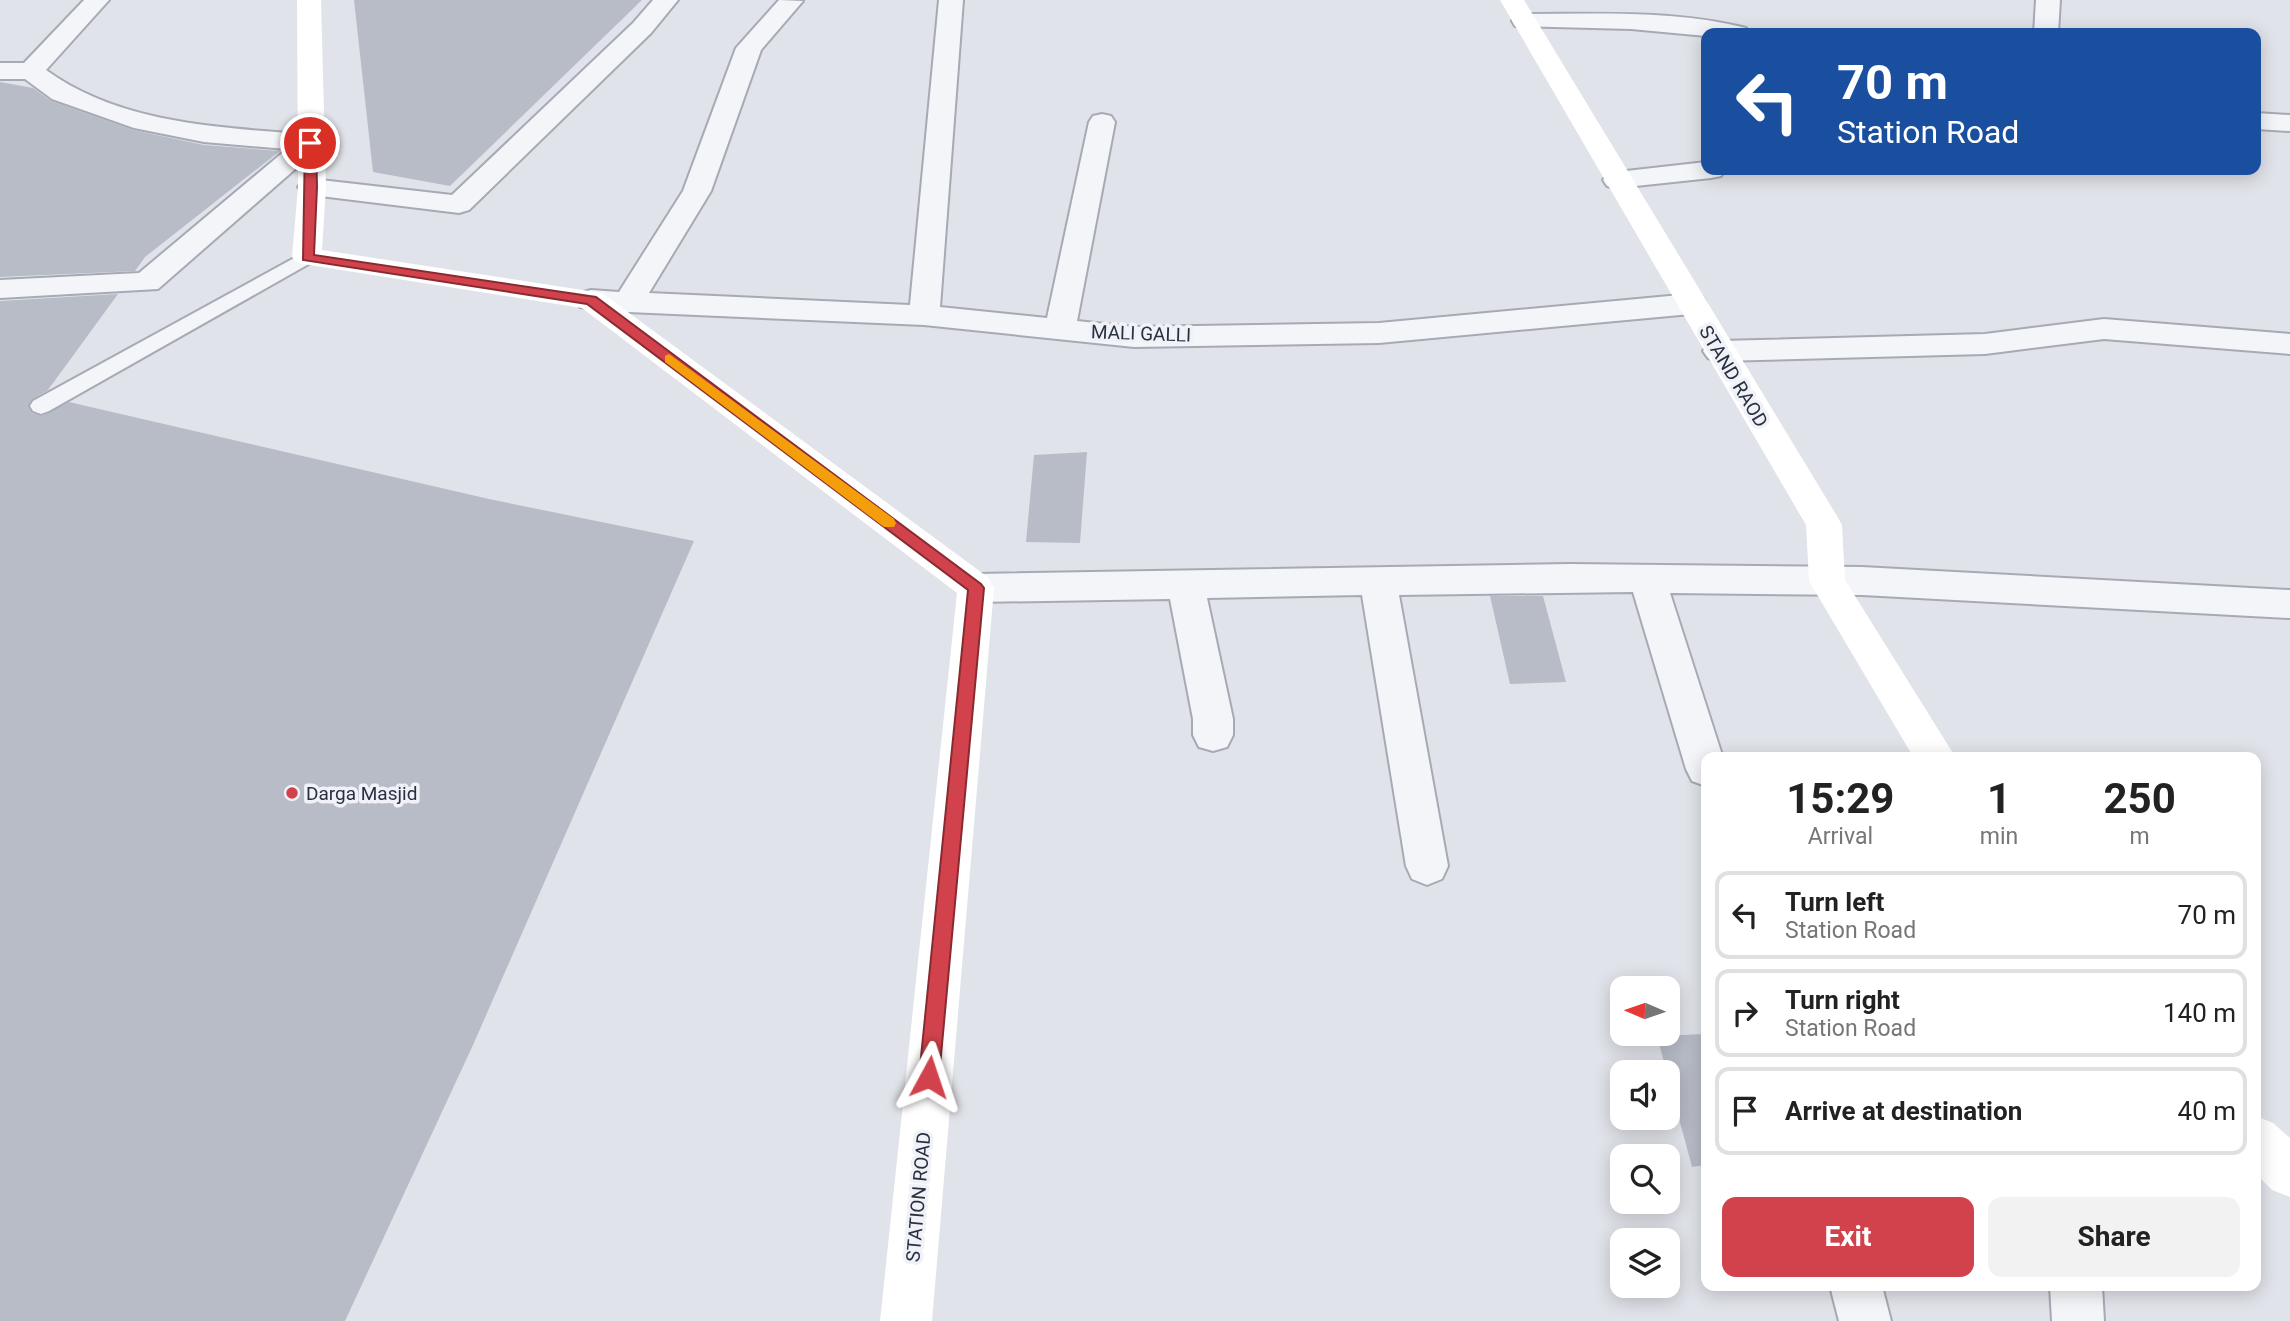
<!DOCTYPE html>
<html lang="en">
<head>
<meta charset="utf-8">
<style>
	:root { --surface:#fff; --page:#f2f2f2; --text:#222; --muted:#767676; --line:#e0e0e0; --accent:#d2424c }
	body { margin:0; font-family:Roboto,sans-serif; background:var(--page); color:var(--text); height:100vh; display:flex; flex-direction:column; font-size:26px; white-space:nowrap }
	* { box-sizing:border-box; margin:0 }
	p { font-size:23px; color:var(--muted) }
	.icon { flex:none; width:38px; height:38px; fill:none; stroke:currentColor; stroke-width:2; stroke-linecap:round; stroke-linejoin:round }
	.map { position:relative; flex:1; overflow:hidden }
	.panel { position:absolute; left:1701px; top:752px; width:560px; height:539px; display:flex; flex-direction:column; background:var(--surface); border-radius:14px; box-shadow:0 4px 18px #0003 }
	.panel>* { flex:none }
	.guide { position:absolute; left:1701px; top:28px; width:560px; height:147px; border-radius:14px; box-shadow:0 4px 18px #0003; background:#1a4fa0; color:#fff; overflow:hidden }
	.needle { width:46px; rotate:272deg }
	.buttons { position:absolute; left:1610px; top:976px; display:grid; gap:14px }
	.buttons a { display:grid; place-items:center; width:70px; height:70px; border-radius:14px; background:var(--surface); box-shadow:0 4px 18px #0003; font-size:35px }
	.pin { position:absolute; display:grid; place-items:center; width:60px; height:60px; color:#fff; margin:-30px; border:4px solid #fff; border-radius:50%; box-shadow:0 2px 7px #0007 }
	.me { position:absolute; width:77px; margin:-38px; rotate:5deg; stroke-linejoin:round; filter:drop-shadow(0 0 5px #0008) }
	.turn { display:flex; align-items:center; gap:24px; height:147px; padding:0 21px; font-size:32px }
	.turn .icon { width:91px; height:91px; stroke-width:2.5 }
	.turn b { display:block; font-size:49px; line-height:60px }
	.eta { display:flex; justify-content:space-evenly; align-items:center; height:119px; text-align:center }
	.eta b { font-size:42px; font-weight:700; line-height:49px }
	.action { display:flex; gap:14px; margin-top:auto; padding:14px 21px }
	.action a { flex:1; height:80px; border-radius:14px; background:var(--accent); color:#fff; font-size:28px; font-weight:700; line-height:80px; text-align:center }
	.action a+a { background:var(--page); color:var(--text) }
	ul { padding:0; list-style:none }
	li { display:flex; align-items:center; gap:21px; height:88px; margin:0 14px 10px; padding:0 7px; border:4px solid var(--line); border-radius:14px }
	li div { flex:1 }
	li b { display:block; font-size:26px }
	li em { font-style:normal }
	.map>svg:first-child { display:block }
</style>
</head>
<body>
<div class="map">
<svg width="2290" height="1321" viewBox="0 0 2290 1321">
	<rect width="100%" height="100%" fill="#e1e3ea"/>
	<g fill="#b8bcc7">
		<path d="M354 0H642L450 186 373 172Z"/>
		<path d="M0 82 33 88 51 101 133 130 204 145 280 151 145 257 135 271 0 277Z"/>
		<path d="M118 294 48 390 31 400 28 407 32 413 42 416 69 402 489 499 694 541 473 1045 345 1321H0V301Z"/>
		<path d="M1087 452 1080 543 1026 542 1034 455Z"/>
		<path d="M1490 596H1543L1566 682 1510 684Z"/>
		<path d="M1706 1034V1165L1692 1167 1657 1036Z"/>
	</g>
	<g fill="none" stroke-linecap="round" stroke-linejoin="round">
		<defs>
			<path id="lane" d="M307 251 314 253 317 257 314 261 49 411 41 414 33 411 30 406 33 401Z"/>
			<g id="street">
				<path d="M84 0H109L46 70C122 125 221 127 311 135L321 137 325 143 158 289 0 298V280L139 273 287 149 204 142 134 128 52 99 25 79H0V63H24Z"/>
				<path d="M653 0H678L651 33 469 210 459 213 312 195 302 193 298 187 302 181 312 179 452 195 633 23Z"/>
				<path d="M779 0 803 1 761 50 711 191 649 293 910 305 939 0H963L940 307 1047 318 1089 122 1093 116 1102 114 1111 116 1115 122 1077 321 1134 327 1379 323 1691 294 1702 297 1706 304 1702 311 1691 314 1379 343 1134 347 924 325 628 312 580 307 576 300 580 293 591 290 619 292 683 191 736 48Z"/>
				<path d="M2036 0H2060L2058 33H2034Z"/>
				<path d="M1524 14C1597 14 1674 10 1746 28L1749 33H1706V36L1631 29 1515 26 1512 21 1515 16Z"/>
				<path d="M2256 113 2290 115V131L2256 129Z"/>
				<path d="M1706 162V170H1725L1721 176 1711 178 1617 188 1607 186 1603 180 1607 174 1617 172Z"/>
				<path d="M2104 319 2290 334V354L2104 339 1985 354 1719 361 1708 358 1703 351 1708 344 1719 341 1985 334Z"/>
				<path d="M1570 564 1862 567 2290 590V618L1862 595 1670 593 1723 758H1706V786L1692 781 1686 769 1633 592 1399 595 1448 866 1442 879 1427 885 1412 879 1406 866 1362 595 1207 598 1233 719V735L1227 747 1213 751 1199 747 1193 735V719L1170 599 976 602 963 598 958 588 963 578 976 574Z"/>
				<path d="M1830 1286H1882L1891 1321H1839Z"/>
				<path d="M2050 1286H2102L2104 1321H2052Z"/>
			</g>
		</defs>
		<use href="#lane" stroke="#a6aab4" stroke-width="4"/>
		<use href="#street" stroke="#a6aab4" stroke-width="4"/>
		<use href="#lane" fill="#f3f5f8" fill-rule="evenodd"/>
		<use href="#street" fill="#f3f5f8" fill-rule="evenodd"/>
		<g fill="#fff" fill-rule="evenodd">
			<path d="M297 0H321L326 187 322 250 602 293 989 578 994 588 932 1321H880L957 593 582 308 297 263 292 257 298 187Z"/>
			<path d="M1500 0H1524L1837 516 1842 525 1845 580 1956 758H1914L1809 581 1806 525Z"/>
			<path d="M2256 1116 2273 1123 2290 1138V1197L2272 1190 2256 1174Z"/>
		</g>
	</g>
	<path fill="#d2424c" stroke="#882b31" stroke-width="2" d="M310 140 316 143 317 187 314 255 596 297 981 584 984 588 939 1077 936 1084 929 1086 922 1084 919 1077 968 590 587 304 303 260 305 143Z"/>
	<path fill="#f59e0b" d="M669 354 894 519 896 523 894 527H884L665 362V356Z"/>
	<circle fill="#d2424c" stroke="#f0f2f7" stroke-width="2.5" cx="292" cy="793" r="7"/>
	<g text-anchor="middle" stroke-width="7" stroke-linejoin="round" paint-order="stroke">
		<g font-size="19" fill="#283042" stroke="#f0f2f7">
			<text transform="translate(1141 333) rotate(2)" y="7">MALI GALLI</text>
			<text transform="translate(1734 376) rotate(59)" y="7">STAND RAOD</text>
			<text transform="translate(918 1197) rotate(-85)" y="7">STATION ROAD</text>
		</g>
		<g font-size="19" fill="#283042" stroke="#f0f2f7" text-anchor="start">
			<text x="306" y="800">Darga Masjid</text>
		</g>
	</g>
</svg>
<div class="buttons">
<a><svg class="needle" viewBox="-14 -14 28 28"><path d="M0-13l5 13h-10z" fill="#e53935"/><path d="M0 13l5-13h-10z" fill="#767676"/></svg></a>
<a><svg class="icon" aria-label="sound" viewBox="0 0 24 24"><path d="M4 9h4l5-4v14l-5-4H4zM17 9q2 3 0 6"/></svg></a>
<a><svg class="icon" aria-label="search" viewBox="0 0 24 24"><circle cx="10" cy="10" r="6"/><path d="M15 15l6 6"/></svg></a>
<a><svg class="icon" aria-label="layers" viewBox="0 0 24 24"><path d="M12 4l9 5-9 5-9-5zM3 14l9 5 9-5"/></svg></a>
</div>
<div class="pin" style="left:310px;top:143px;background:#d93025"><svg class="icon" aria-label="arrive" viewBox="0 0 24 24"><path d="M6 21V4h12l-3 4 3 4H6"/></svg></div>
<svg class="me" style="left:929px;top:1077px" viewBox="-20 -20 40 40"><path d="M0-17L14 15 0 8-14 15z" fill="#d2424c" stroke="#fff" stroke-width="4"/></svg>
<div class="guide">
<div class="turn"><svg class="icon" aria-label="left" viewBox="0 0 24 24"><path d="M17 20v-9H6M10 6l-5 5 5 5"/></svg><div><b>70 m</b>Station Road</div></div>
</div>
<section class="panel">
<div class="eta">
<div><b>15:29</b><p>Arrival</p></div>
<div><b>1</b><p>min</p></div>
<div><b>250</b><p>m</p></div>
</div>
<ul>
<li><svg class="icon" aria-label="left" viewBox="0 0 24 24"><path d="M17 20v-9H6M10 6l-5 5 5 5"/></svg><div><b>Turn left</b><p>Station Road</p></div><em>70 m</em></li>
<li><svg class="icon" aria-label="right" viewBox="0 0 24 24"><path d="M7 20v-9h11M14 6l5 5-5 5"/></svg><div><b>Turn right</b><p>Station Road</p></div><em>140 m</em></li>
<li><svg class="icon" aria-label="arrive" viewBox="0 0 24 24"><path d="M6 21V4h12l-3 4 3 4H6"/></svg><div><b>Arrive at destination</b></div><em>40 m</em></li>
</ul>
<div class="action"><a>Exit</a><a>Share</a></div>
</section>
</div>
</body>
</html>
